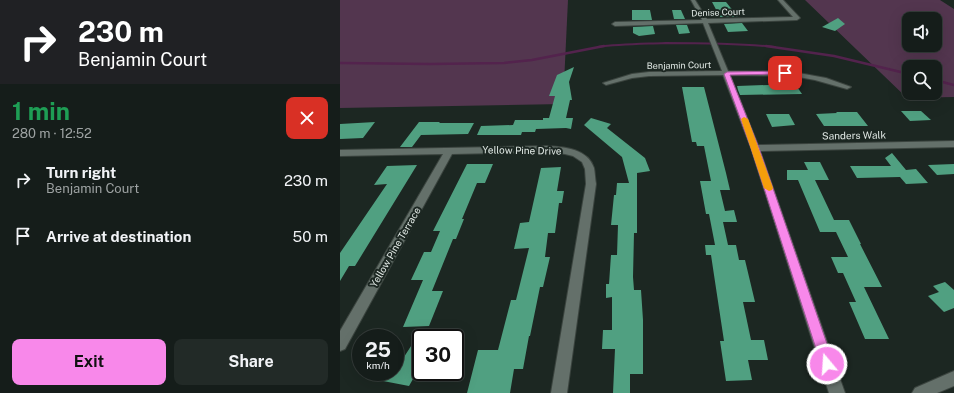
<!DOCTYPE html>
<html lang="en">
<head>
<meta charset="utf-8">
<style>
  :root { --surface:#151d1a; --page:#222a27; --text:#f1f3f6; --muted:#9da2a2; --line:#343b39; --accent:#f888ea }
  body { margin:0; font-family:"Public Sans",sans-serif; background:var(--page); color:var(--text); height:100vh; display:flex; flex-direction:column; font-size:15px; white-space:nowrap }
  * { box-sizing:border-box; margin:0 }
  p { font-size:13px; color:var(--muted) }
  .icon { flex:none; width:22px; height:22px; fill:none; stroke:currentColor; stroke-width:2; stroke-linecap:round; stroke-linejoin:round }
  .map { position:relative; flex:1; overflow:hidden }
  .details { display:flex; flex-direction:column; background:var(--surface); width:340px }
  .details>* { flex:none }
  .guide { background:#202124; color:#fff; overflow:hidden }
  .fabs { position:absolute; left:562px; top:12px; display:grid; gap:8px }
  .fabs a { display:grid; place-items:center; width:40px; height:40px; border-radius:8px; background:var(--surface); box-shadow:0 4px 16px #0002,0 0 0 1px var(--line); font-size:20px }
  .speed { position:absolute; left:12px; top:329px; display:flex; gap:8px; font-size:20px; font-weight:700; text-align:center }
  .speed>* { display:grid; place-content:center; width:52px; height:52px; border-radius:50%; background:var(--surface); box-shadow:0 4px 16px #0002,0 0 0 1px var(--line); line-height:1 }
  .speed small { font-size:10px; font-weight:400 }
  .speed .limit { border:2px solid #111; border-radius:6px; background:#fff; color:#111 }
  .pin { position:absolute; display:grid; place-items:center; width:34px; height:34px; color:#fff; margin:-17px; border-radius:8px; box-shadow:0 2px 6px #0006 }
  .me { position:absolute; width:44px; margin:-22px; rotate:342deg; stroke-linejoin:round; filter:drop-shadow(0 0 3px #0008) }
  .turn { display:flex; align-items:center; gap:14px; height:84px; padding:0 12px; font-size:18px }
  .turn .icon { width:52px; height:52px; stroke-width:2.5 }
  .turn b { display:block; font-size:28px; line-height:34px }
  .round { display:grid; place-items:center; flex:none; width:42px; height:42px; border-radius:8px; background:var(--page) }
  .summary { display:flex; align-items:center; justify-content:space-between; height:68px; padding:0 12px }
  h1 { font-size:24px; font-weight:700; line-height:30px; color:#1e9e55 }
  .cta { display:flex; gap:8px; margin-top:auto; padding:8px 12px }
  .cta a { flex:1; height:46px; border-radius:8px; background:var(--accent); color:#111; font-size:16px; font-weight:700; line-height:46px; text-align:center }
  .cta a+a { background:var(--page); color:var(--text) }
  ul { padding:0; list-style:none }
  li { display:flex; align-items:center; gap:12px; height:56px; padding:0 12px }
  li div { flex:1 }
  li b { display:block; font-size:15px }
  li em { font-style:normal }
  main { display:flex; flex:1; min-height:0 }
  .map>svg:first-child { display:block }
</style>
</head>
<body>
<main>
<section class="details">
<div class="guide">
<div class="turn"><svg class="icon" aria-label="right" viewBox="0 0 24 24"><path d="M7 20v-9h11M14 6l5 5-5 5"/></svg><div><b>230 m</b>Benjamin Court</div></div>
</div>
<div class="summary"><div><h1>1 min</h1><p>280 m · 12:52</p></div><a class="round" style="background:#d93025;color:#fff"><svg class="icon" aria-label="close" viewBox="0 0 24 24"><path d="M6 6l12 12M18 6L6 18"/></svg></a></div>
<ul>
<li><svg class="icon" aria-label="right" viewBox="0 0 24 24"><path d="M7 20v-9h11M14 6l5 5-5 5"/></svg><div><b>Turn right</b><p>Benjamin Court</p></div><em>230 m</em></li>
<li><svg class="icon" aria-label="arrive" viewBox="0 0 24 24"><path d="M6 21V4h12l-3 4 3 4H6"/></svg><div><b>Arrive at destination</b></div><em>50 m</em></li>
</ul>
<div class="cta"><a>Exit</a><a>Share</a></div>
</section>
<div class="map">
<svg width="614" height="393" viewBox="0 0 614 393">
  <rect width="100%" height="100%" fill="#1c2722"/>
  <g fill="#53364f" fill-rule="evenodd">
    <path d="M0 0H228L223 104 0 108Z"/>
    <path d="M465 0H600L614 9V97L567 98ZM569 19H595V45H569ZM569 67H595V93H569Z"/>
  </g>
  <g fill="none" stroke-linecap="round" stroke-linejoin="round">
    <path stroke="#53234d" stroke-width="2" d="M258 47C280 44 302 44 325 43 362 43 398 43 435 47"/>
    <g stroke="#53234d" stroke-width="2.5">
      <path d="M426 46 494 56 569 74"/>
      <path d="M0 63 90 64 164 63 192 60 264 46"/>
      <path d="M595 80 614 85"/>
    </g>
  </g>
  <g fill="#50a081">
    <path d="M372 2H386L398 17H380Z"/>
    <path d="M292 10H310L312 20H292Z"/>
    <path d="M332 10H341L345 19H334Z"/>
    <path d="M498 18 505 24 495 31 482 27Z"/>
    <path d="M402 23 408 31 388 32 384 24Z"/>
    <path d="M336 25H347L350 33 339 34Z"/>
    <path d="M313 26 315 34 299 36 293 33V27Z"/>
    <path d="M234 67 229 82 232 100H230L226 118H233L231 129 226 128 196 129 195 132H182L181 135H137L141 126 173 125 175 120H203V118H209L215 96H209L217 75Z"/>
    <path d="M455 84 462 94 400 95 398 90 397 86Z"/>
    <path d="M342 87H364L386 173 390 190H380L385 211 394 210 397 222H383L388 245H396L399 260H405L415 302H403L411 340H424L428 360H408L412 380 386 381 380 341H384L374 275 371 255H366L365 245H375L369 214H366L360 181H371L364 146H357L356 142H352Z"/>
    <path d="M561 111H581L591 120 570 121Z"/>
    <path d="M496 112H517L528 126H484L476 114 497 113Z"/>
    <path d="M426 114H449L455 125 432 127Z"/>
    <path d="M251 118 271 124 267 128 305 158 310 171 297 173V233H294L293 277 294 290H301L303 320V374H290V393H273L275 349H262L263 330H272V297L266 298V284H269L271 255H277L278 225H271L274 195H276L277 183H289L282 157 244 125Z"/>
    <path d="M35 122 23 138 0 139V124Z"/>
    <path d="M79 122H100L99 123H134L128 134 81 135 72 147H60Z"/>
    <path d="M552 153 566 170 576 169 588 183 566 184 560 177 517 178 510 166H551L545 158Z"/>
    <path d="M464 162H480L489 180H475L494 220H509L521 244H520L542 287H524L549 339H525L509 302H516L503 273H498L491 257H508L496 232H480L458 180H447V170H468Z"/>
    <path d="M127 164H153L145 183H137L122 219H124L116 239H113L92 291H103L89 326 63 327 83 280H71L84 252H91L100 231H93Z"/>
    <path d="M614 164V174L597 175 588 165Z"/>
    <path d="M77 165 15 266H9L0 281V253L47 184 34 185 47 166Z"/>
    <path d="M221 167 217 191H224L222 203H219L215 233H208L205 257H210L203 287H200L190 336H189L183 369H174L170 393H127L138 350H158L171 300H176L189 248 174 249 180 223 189 222 201 168Z"/>
    <path d="M605 282 614 290V308L604 312 588 296 599 292 593 286Z"/>
    <path d="M73 343 81 344V365L69 386 43 381 49 372H55V363L59 356 64 357Z"/>
  </g>
  <g fill="none" stroke-linecap="round" stroke-linejoin="round">
    <g stroke="#3b443f" stroke-width="2">
      <g id="minor">
        <path d="M351 0H355L367 19 453 17 438 0H443L460 18 457 20 368 23 388 71 453 72 486 78 511 87 507 89 475 80 453 76 390 75 418 145 614 141V147L420 151 505 393H489L411 148 383 75 309 76 292 78 266 85 263 83 292 74 309 72 382 71 363 23 275 26 272 24 275 22 362 20Z"/>
        <path d="M208 146C225 147 248 149 254 168 255 173 255 179 256 184L227 393H211L246 184 245 169 242 162 233 156 225 154 208 152 112 154 5 349 0 351V331L103 154 0 156V150Z"/>
        <path d="M614 371V386L597 393H572L575 388Z"/>
      </g>
    </g>
    <use href="#minor" fill="#64706a" fill-rule="evenodd"/>
  </g>
  <path fill="#f888ea" stroke="#a15898" d="M445 71H447V74L390 75 419 148 494 364 492 369 487 371 482 369 481 364 411 148 384 74 387 72Z"/>
  <path fill="#f59e0b" d="M404 117 408 119 433 188 432 190 429 191 424 188 401 119Z"/>
  <g text-anchor="middle" dominant-baseline="central" stroke-width="4" stroke-linejoin="round" paint-order="stroke">
    <g font-size="9" fill="#e1e9e5" stroke="#1c2722">
      <text transform="translate(378 12) rotate(-2)">Denise Court</text>
      <text transform="translate(339 65) rotate(-1)">Benjamin Court</text>
    </g>
    <g font-size="10" fill="#e1e9e5" stroke="#1c2722">
      <text transform="translate(514 135) rotate(-1)">Sanders Walk</text>
      <text transform="translate(182 150) rotate(1)">Yellow Pine Drive</text>
      <text transform="translate(55 247) rotate(-60)">Yellow Pine Terrace</text>
    </g>
  </g>
</svg>
<div class="fabs">
<a><svg class="icon" aria-label="sound" viewBox="0 0 24 24"><path d="M4 9h4l5-4v14l-5-4H4zM17 9q2 3 0 6"/></svg></a>
<a><svg class="icon" aria-label="search" viewBox="0 0 24 24"><circle cx="10" cy="10" r="6"/><path d="M15 15l6 6"/></svg></a>
</div>
<div class="speed"><div>25<small>km/h</small></div><div class="limit">30</div></div>
<div class="pin" style="left:445px;top:73px;background:#d93025"><svg class="icon" aria-label="arrive" viewBox="0 0 24 24"><path d="M6 21V4h12l-3 4 3 4H6"/></svg></div>
<svg class="me" style="left:487px;top:364px" viewBox="-20 -20 40 40"><circle r="17" fill="#f888ea" stroke="#fff" stroke-width="3"/><path d="M0-11L8 9 0 5-8 9z" fill="#fff"/></svg>
</div>
</main>
</body>
</html>
